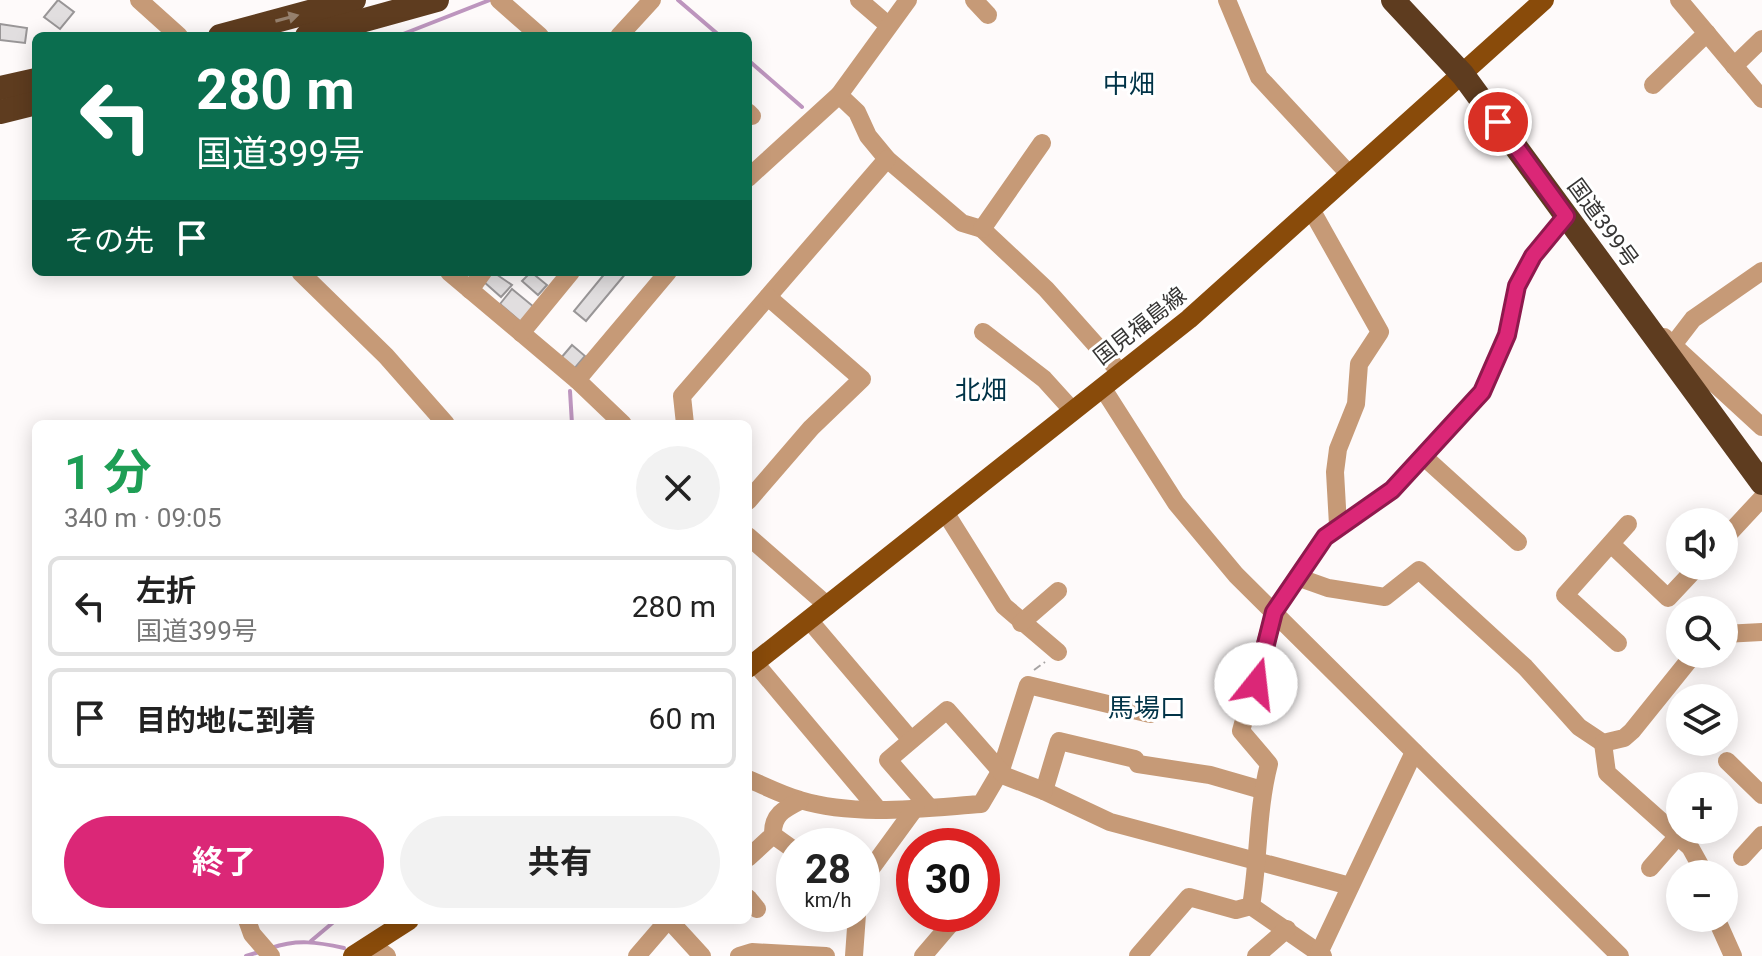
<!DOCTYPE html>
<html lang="ja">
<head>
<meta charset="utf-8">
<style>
  :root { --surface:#fff; --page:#f2f2f2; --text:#222; --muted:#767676; --line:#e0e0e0; --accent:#db2777 }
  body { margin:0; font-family:Roboto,"Noto Sans JP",sans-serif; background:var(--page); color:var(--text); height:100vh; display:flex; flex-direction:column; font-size:30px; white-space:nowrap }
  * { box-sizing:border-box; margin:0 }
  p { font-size:26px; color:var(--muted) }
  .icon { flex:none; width:44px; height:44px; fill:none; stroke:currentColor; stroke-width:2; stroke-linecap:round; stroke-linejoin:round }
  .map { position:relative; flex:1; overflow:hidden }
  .side { position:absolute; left:32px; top:420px; width:720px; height:504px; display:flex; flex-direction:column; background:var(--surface); border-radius:12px; box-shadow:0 4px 20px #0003 }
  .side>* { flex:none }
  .banner { position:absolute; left:32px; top:32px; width:720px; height:244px; border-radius:12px; box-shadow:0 4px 20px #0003; background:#0b6e4f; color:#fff; overflow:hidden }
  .controls { position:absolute; left:1666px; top:508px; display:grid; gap:16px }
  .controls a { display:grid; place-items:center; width:72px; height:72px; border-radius:50%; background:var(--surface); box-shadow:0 4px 20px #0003; font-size:40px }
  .speed { position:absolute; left:776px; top:828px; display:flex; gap:16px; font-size:40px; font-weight:700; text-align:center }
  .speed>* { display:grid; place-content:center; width:104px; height:104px; border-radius:50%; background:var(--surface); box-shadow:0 4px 20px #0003; line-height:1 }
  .speed small { font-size:20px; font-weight:400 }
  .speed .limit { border:12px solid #d22; background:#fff; color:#111 }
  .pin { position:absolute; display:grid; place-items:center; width:68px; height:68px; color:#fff; margin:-34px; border:4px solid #fff; border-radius:50%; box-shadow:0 2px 8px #0007 }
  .me { position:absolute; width:88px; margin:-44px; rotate:16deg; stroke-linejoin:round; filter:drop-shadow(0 0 6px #0008) }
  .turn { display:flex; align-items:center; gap:28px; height:168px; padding:0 32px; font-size:36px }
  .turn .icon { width:104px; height:104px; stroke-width:2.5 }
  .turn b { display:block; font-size:56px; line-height:68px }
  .then { display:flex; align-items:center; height:76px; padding:0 32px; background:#0003; gap:16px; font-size:30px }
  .round { display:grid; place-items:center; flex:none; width:84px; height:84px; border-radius:42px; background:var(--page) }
  .headline { display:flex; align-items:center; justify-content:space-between; height:136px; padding:0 32px }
  h1 { font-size:48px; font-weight:700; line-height:60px; color:#1e9e55 }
  .primary-button { display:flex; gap:16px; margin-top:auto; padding:16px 32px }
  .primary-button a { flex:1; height:92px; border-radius:48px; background:var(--accent); color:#fff; font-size:32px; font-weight:700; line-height:92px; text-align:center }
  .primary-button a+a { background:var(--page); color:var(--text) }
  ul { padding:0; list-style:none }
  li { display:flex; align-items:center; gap:24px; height:100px; margin:0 16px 12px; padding:0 16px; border:4px solid var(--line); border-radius:12px }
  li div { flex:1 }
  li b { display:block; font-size:30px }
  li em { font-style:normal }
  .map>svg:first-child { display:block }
</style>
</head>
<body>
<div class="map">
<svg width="1762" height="956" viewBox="0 0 1762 956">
  <rect width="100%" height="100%" fill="#fefafa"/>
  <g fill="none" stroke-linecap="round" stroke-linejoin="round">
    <g stroke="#bd95be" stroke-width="4">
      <path d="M678 0 720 36"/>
      <path d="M398 36 490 0"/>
      <path d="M748 60 802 107"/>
      <path d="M570 391 572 424"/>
      <path d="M311 941 336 920"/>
      <path d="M271 948C297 939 317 942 344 948"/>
      <path d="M246 956 259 952"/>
    </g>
  </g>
  <g fill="#e1dedf" stroke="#999697" stroke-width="2">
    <path d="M58 0 74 12 60 29 44 17Z"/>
    <path d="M0 24 27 28 25 43 0 40Z"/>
    <path d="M493 272 512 285 501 297 484 282Z"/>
    <path d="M531 272 547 285 538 295 522 281Z"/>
    <path d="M606 272H627L586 321 574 311Z"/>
    <path d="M512 289 534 307 521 322 500 304Z"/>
    <path d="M572 345 585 356 574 369 561 358Z"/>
  </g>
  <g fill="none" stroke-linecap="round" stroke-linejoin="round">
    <path stroke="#a6a3a3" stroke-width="2" stroke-dasharray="8 4" stroke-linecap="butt" d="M1034 670 1045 662"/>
    <g stroke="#c69a77" stroke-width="18">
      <path d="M139 0 179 36"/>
      <path d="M499 0 540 36"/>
      <path d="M859 0 888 25"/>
      <path d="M974 0 988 15"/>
      <path d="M1227 0 1259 77 1350 175"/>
      <path d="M1679 0 1762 99"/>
      <path d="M619 36 652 0"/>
      <path d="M1734 66 1762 39"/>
      <path d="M1653 85 1707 33"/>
      <path d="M839 95 857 112 868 136 887 159 962 223 982 229 1046 289 1120 372"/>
      <path d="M748 112 752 116"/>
      <path d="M748 178 839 95 908 0"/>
      <path d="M1312 211 1380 332 1359 364 1356 404 1338 449 1335 472 1338 525"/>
      <path d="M982 229 1042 143"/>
      <path d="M300 272 386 356 446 424"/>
      <path d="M449 272 577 380 623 424"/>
      <path d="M470 290 483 272"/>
      <path d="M983 332 1044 379 1073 411"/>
      <path d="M521 333 571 272"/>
      <path d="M1664 337 1762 427"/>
      <path d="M1673 345 1693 319 1762 271"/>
      <path d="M577 380 668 272"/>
      <path d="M1102 387 1176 503 1236 575 1620 956"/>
      <path d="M685 424 682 396 887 159"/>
      <path d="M1423 456 1518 542"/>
      <path d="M748 501 811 428 862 379 768 297"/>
      <path d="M945 512 1004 606 1058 652"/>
      <path d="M748 536 828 606"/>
      <path d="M1724 539 1762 498"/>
      <path d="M1611 544 1668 598 1698 566"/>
      <path d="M1297 577 1328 588 1385 597 1419 570 1525 667 1579 727 1603 743 1624 738 1632 731 1694 654"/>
      <path d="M809 620 911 740"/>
      <path d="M1021 623 1058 591"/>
      <path d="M1724 634 1762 632"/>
      <path d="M1618 643 1565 595 1628 524"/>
      <path d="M755 663 877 808"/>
      <path d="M1603 743 1607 773 1690 847 1705 874"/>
      <path d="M1727 761 1762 795"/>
      <path d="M748 779C765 786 782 795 800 800 856 817 924 808 981 804L1001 770 1028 685 1150 714"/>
      <path d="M1262 790 1210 775 1138 764 1135 759 1059 741 1044 791 1110 822 1350 886"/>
      <path d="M929 807 888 760 947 710 1005 776 1044 791"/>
      <path d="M773 835 794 850"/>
      <path d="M1742 857 1762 835"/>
      <path d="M748 858 773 835C772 815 784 809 800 801"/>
      <path d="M1650 868 1678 836"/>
      <path d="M862 881 916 807"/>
      <path d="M748 898 757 909"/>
      <path d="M1251 906 1319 953"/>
      <path d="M1716 918 1733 956"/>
      <path d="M247 920 252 934 271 956"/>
      <path d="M669 920 702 956"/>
      <path d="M372 945 387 956"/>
      <path d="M637 956 668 920"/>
      <path d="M739 956 752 952 826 956"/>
      <path d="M854 956 857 914"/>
      <path d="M923 956 959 914"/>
      <path d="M1138 956 1189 897 1236 910 1251 906C1259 859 1257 810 1269 764L1241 731 1274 612 1325 537 1392 490 1482 392 1507 335 1517 286 1533 256 1566 216"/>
      <path d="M1256 956 1287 929"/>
      <path d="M1323 956 1319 953 1414 752"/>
    </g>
    <g stroke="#894b0a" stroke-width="20">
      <path d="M748 668 1189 319 1544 0"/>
      <path d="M353 956 409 920"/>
    </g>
    <g stroke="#5e3c1f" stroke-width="24">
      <path d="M1393 0 1463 75 1762 483"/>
      <path d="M220 36 354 0"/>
      <path d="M307 36 437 0"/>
      <path d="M0 88 36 80"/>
      <path d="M0 112 36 103"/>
    </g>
  </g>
  <defs><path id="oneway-solid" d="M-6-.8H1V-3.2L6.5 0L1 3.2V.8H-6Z" transform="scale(2)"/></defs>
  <use fill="#96806d" href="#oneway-solid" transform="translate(287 18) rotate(-15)"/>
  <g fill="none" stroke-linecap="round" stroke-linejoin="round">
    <g stroke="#8e194d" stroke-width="20">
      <path id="route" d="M1256 684 1274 612 1325 537 1392 490 1482 392 1507 335 1517 286 1533 256 1566 216 1498 122"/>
    </g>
    <use href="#route" stroke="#db2777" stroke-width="14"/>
  </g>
  <g text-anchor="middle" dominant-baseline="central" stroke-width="6" stroke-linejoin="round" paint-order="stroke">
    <g font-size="22" fill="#363534" stroke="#fff">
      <text transform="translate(1603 223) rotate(54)">国道399号</text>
      <text transform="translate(1140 326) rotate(-38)">国見福島線</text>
    </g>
    <g font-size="26" fill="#013347" stroke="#fff">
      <text x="1129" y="84">中畑</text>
      <text x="981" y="390">北畑</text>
      <text x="1147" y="708">馬場口</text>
    </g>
  </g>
</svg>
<div class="controls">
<a><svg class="icon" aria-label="sound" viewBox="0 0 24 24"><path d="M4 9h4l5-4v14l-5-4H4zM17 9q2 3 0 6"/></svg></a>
<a><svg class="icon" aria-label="search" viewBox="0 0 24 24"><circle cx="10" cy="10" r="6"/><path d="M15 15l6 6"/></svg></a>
<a><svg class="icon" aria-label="layers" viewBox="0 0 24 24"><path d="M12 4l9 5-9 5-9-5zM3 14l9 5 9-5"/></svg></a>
<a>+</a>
<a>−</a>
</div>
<div class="speed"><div>28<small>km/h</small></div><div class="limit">30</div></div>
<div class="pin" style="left:1498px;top:122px;background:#d93025"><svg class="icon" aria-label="arrive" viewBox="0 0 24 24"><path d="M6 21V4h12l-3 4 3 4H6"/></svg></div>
<svg class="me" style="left:1256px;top:684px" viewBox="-20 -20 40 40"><circle r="19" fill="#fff"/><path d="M0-13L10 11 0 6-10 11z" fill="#db2777"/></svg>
<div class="banner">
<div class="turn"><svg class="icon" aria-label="left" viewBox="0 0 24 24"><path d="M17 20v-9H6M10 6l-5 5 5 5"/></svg><div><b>280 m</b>国道399号</div></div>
<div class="then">その先<svg class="icon" aria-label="arrive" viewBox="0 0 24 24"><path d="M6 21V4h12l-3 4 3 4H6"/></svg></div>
</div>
<section class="side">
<div class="headline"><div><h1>1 分</h1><p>340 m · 09:05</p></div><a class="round"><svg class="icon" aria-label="close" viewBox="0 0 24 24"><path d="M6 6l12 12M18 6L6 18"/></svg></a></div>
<ul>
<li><svg class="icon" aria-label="left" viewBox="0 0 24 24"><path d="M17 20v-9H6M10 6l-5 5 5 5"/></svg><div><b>左折</b><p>国道399号</p></div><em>280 m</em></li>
<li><svg class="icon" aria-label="arrive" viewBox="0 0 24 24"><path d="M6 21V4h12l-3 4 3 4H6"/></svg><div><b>目的地に到着</b></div><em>60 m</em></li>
</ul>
<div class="primary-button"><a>終了</a><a>共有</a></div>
</section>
</div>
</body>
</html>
